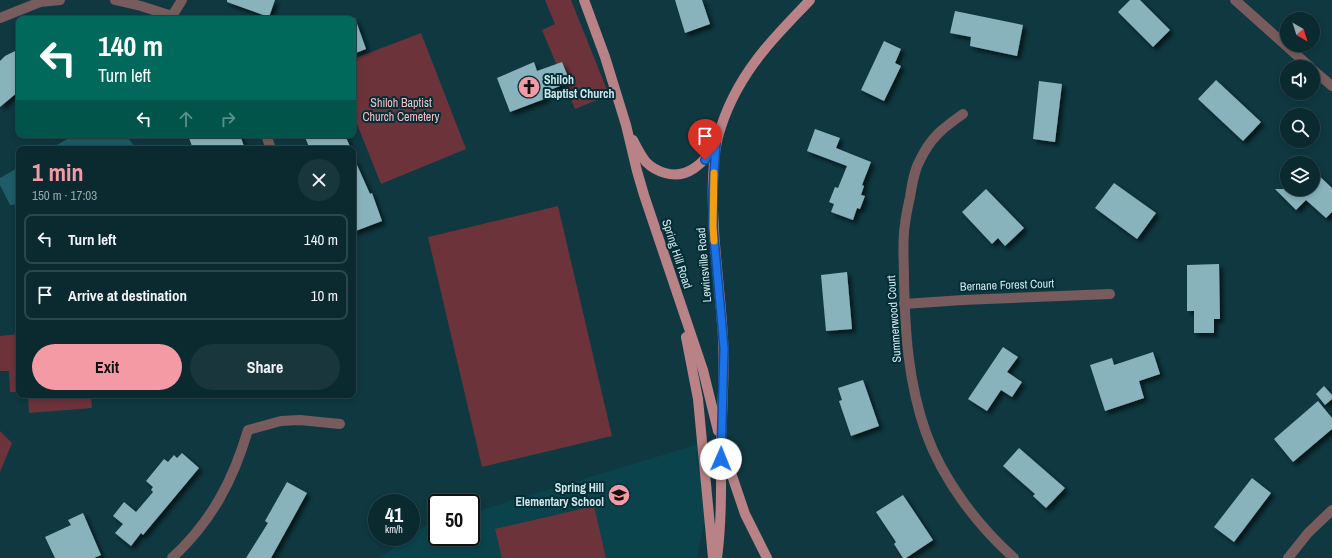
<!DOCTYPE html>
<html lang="en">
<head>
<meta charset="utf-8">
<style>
  :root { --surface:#0b2a30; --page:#19363c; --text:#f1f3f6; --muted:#9aa7ab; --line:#2b464c; --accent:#f49aa4 }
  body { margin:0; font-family:"Archivo Narrow",sans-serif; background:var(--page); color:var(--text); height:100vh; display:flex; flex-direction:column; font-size:15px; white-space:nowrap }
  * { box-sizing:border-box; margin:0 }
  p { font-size:13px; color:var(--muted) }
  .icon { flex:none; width:22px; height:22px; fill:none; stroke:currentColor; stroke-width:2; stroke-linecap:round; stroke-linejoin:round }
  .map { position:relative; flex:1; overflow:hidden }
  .details { position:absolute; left:16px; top:146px; width:340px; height:252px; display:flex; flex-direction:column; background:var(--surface); border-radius:8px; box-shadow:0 2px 6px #0003,0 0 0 1px var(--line) }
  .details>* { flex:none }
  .top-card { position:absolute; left:16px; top:16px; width:340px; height:122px; border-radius:8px; box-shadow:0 2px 6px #0003,0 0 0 1px var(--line); background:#00695c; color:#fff; overflow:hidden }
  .needle { width:26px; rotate:141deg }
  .buttons { position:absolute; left:1280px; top:12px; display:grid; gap:8px }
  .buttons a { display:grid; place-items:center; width:40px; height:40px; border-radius:50%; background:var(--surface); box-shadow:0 2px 6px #0003,0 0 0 1px var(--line); font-size:20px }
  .speed { position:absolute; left:368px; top:494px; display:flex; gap:8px; font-size:20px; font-weight:700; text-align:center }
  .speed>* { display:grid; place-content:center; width:52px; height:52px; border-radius:50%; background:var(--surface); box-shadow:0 2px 6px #0003,0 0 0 1px var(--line); line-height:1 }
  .speed small { font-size:10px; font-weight:400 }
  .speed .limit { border:2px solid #111; border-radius:6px; background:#fff; color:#111 }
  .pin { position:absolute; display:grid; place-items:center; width:34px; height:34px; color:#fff; margin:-41px -17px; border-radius:50% 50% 50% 0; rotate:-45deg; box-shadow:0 0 4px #0007 }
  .pin .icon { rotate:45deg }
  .me { position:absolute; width:44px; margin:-22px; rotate:1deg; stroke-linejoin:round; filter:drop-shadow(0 0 3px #0008) }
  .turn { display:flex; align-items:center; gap:14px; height:84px; padding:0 16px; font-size:18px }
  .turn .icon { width:52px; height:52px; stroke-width:2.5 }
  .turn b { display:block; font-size:28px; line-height:34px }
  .lanes { display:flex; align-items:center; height:38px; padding:0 16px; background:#0003; justify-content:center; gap:20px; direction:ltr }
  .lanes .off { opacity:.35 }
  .round { display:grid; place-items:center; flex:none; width:42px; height:42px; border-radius:21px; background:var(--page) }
  .head { display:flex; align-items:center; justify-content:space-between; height:68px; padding:0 16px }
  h1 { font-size:24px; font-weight:800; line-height:30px; color:var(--accent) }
  .button { display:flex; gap:8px; margin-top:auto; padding:8px 16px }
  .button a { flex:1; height:46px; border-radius:24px; background:var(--accent); color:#111; font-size:16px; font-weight:800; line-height:46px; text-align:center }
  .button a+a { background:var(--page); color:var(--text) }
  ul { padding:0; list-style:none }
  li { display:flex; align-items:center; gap:12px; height:50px; margin:0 8px 6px; padding:0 8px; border:2px solid var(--line); border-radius:8px }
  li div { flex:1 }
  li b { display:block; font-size:15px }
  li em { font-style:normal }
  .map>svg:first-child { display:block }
</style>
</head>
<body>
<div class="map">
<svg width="1332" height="558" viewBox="0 0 1332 558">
  <defs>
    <filter id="shadow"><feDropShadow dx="3.5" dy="3.5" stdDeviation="2" flood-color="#0009"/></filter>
  </defs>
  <rect width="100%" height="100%" fill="#0f3840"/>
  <path fill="#0b434d" d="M709 441 711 459 710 477 706 514 697 558H380L408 537H411V535L421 528 437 523V537H471V513Z"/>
  <g fill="#6c333b">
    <path d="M545 0H571L609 95 575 109 542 30 555 24Z"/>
    <path d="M421 33 466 149 381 184 353 114V59Z"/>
    <path d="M558 206 612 436 482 467 428 237Z"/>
    <path d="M19 334V392H10L9 371H0V336Z"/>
    <path d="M28 395H91L92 408 29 413Z"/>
    <path d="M0 431 12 443 0 472Z"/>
    <path d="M594 506 606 558H502L495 529Z"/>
  </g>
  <g fill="#1d5c68">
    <path d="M74 135H126L136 149H50Z"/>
    <path d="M19 167V204L10 205 0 185V178Z"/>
  </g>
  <g fill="#89b3bc" filter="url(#shadow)">
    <path d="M227 0H275L269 17 227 2Z"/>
    <path d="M675 0H702L710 24 685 33Z"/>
    <path d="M1130 0H1140L1170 30 1153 47 1118 12Z"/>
    <path d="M955 11 1023 25 1017 56 970 46 971 37 950 33Z"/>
    <path d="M355 18 366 49 353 54V19Z"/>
    <path d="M884 41 901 49 895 63 901 66 884 101 861 90Z"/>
    <path d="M19 49V91L0 107V61L5 56Z"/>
    <path d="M534 62 537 71 562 62 570 82 545 92 547 98 510 112 497 78Z"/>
    <path d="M1216 80 1261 122 1243 141 1198 99Z"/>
    <path d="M1039 81 1062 84 1055 142 1033 139Z"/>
    <path d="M815 129 840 138 836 148 871 162 862 185 864 186 861 195 865 196 860 209 857 208 853 220 831 212 834 204 829 202 835 187 838 188 847 166 807 151Z"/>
    <path d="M188 135H240L245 149H193Z"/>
    <path d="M304 135H345L351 149H310Z"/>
    <path d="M353 156 370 194 372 193 382 221 353 232Z"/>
    <path d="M1313 170 1332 188V212L1326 218 1306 200 1296 210 1275 189H1313Z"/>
    <path d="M1114 183 1156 213 1137 239 1095 208Z"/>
    <path d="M986 189 1024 228 1005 246 998 238 992 244 962 212Z"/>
    <path d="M1219 264 1220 319H1214V333H1194V311H1187V265Z"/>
    <path d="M847 272 852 329 826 331 821 275Z"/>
    <path d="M1003 347 1018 357 1007 372 1022 382 1012 397 1001 390 987 411 968 399Z"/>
    <path d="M1153 352 1160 374 1139 381 1144 398 1105 411 1090 365 1112 358 1114 365Z"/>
    <path d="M863 380 879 426 851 436 839 401 842 400 838 388Z"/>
    <path d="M1324 386 1332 395V399L1325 405 1316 394Z"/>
    <path d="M1318 401 1332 418V429L1293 462 1274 439Z"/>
    <path d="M1019 448 1065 488 1046 508 1033 496 1035 494 1003 466Z"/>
    <path d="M182 453 199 468 143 535 141 533 131 546 115 533 123 524 113 516 124 502 136 512 153 492 151 490 153 487 146 481 164 459 168 462 174 455 177 458Z"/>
    <path d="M1252 478 1271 493 1234 542 1214 527Z"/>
    <path d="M287 482 307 493 271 558H246L268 523 265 521Z"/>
    <path d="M903 495 933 540 906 558H903L894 544 896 542 876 512Z"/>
    <path d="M83 513 101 555 94 558H55L45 537 71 525 68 520Z"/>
  </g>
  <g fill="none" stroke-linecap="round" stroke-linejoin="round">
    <g stroke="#775b5d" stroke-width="10">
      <path d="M115 0 141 6 172 16 176 19"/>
      <path d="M1235 0 1310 67"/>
      <path d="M172 16 182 0"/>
      <path d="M0 18 40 2 60 0"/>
      <path d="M1313 70 1332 86"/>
      <path d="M963 114C943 128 931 137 920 160 914 171 912 184 910 197 908 206 906 215 905 224 902 242 904 260 904 278 905 332 908 382 926 433 943 480 977 525 1014 558"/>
      <path d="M266 135 271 149"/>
      <path d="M904 304 963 300 1110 294"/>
      <path d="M172 558C211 522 233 481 248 430L281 421 300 420 340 424"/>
      <path d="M1288 558 1308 533 1332 510"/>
    </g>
    <g stroke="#b98287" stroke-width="10">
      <path d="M584 0 605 57 626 125 637 171 644 195 703 370 718 431"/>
      <path d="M633 140C637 148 641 156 646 162 651 167 658 171 665 173 687 180 705 162 715 145"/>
      <path d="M686 337 698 399 713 558"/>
      <path d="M724 452 745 514 767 558"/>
      <path d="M717 558C722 520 721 482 721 443 722 408 725 373 723 338 720 284 711 232 713 178 714 161 715 144 721 127 730 99 746 72 765 49 779 32 795 16 810 0"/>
    </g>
  </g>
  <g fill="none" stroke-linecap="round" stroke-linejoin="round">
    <g stroke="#114b97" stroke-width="10">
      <path id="route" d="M705 160 716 143 713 190V227L724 348 721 459"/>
    </g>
    <use href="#route" stroke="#1a73e8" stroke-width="7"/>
    <path stroke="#f59e0b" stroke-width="7" d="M714 173 713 227 714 241"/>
  </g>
  <defs>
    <g id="church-disc" transform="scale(1.15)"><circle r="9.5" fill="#f49aa4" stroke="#032e36"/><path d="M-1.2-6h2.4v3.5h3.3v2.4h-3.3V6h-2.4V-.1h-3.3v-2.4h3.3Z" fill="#111"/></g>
    <g id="school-disc" transform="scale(1.15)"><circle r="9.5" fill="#f49aa4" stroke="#032e36"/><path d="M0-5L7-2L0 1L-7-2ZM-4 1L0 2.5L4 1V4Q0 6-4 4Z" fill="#111"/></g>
  </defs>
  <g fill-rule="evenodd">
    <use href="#church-disc" x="529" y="87"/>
    <use href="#school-disc" x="619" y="495"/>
  </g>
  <g text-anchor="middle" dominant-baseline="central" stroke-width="4" stroke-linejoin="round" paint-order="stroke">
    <g font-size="12" font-weight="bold" fill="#d1e6eb" stroke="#032e36" text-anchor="start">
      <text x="544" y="80">Shiloh<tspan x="544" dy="14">Baptist Church</tspan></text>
      <text x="604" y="488" text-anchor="end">Spring Hill<tspan x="604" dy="14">Elementary School</tspan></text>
    </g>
    <g font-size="12" fill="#f9bfc5" stroke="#032e36">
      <text x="401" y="103">Shiloh Baptist<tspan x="401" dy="14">Church Cemetery</tspan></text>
    </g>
    <g font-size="12" fill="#d1e6eb" stroke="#032e36">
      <text transform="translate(677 254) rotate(72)">Spring Hill Road</text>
      <text transform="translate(704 265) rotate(-95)">Lewinsville Road</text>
      <text transform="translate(1007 285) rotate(-2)">Bernane Forest Court</text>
      <text transform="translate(894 319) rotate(-94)">Summerwood Court</text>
    </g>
  </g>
</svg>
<div class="buttons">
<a><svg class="needle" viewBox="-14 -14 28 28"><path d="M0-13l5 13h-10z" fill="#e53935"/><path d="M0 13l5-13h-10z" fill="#9aa7ab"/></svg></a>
<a><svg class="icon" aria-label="sound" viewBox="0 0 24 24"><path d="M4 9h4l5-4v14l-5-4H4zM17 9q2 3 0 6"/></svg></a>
<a><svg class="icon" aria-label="search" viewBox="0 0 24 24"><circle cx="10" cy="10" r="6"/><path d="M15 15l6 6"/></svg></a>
<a><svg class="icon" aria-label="layers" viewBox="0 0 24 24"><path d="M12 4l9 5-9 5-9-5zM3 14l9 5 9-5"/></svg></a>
</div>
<div class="speed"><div>41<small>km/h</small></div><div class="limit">50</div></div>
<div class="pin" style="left:705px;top:160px;background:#d93025"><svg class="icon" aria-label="arrive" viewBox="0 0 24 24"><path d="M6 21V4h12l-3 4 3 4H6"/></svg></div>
<svg class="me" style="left:721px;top:459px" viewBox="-20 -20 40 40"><circle r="19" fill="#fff"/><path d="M0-13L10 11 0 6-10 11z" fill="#1a73e8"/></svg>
<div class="top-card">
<div class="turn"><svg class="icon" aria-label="left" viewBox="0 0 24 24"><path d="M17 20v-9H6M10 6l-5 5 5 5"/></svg><div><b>140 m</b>Turn left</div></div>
<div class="lanes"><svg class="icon" aria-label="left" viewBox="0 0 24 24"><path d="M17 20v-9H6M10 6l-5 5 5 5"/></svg><svg class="icon off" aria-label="ahead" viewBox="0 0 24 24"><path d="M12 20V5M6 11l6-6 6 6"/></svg><svg class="icon off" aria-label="right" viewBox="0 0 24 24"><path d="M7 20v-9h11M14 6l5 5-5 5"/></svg></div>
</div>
<section class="details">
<div class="head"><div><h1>1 min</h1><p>150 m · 17:03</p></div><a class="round"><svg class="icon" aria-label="close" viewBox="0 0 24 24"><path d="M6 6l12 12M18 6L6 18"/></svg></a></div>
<ul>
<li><svg class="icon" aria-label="left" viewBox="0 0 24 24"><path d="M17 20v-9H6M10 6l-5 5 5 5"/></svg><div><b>Turn left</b></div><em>140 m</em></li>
<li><svg class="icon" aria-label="arrive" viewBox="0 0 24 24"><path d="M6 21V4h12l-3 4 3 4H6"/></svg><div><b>Arrive at destination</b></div><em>10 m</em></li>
</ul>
<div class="button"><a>Exit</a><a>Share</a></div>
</section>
</div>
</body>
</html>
